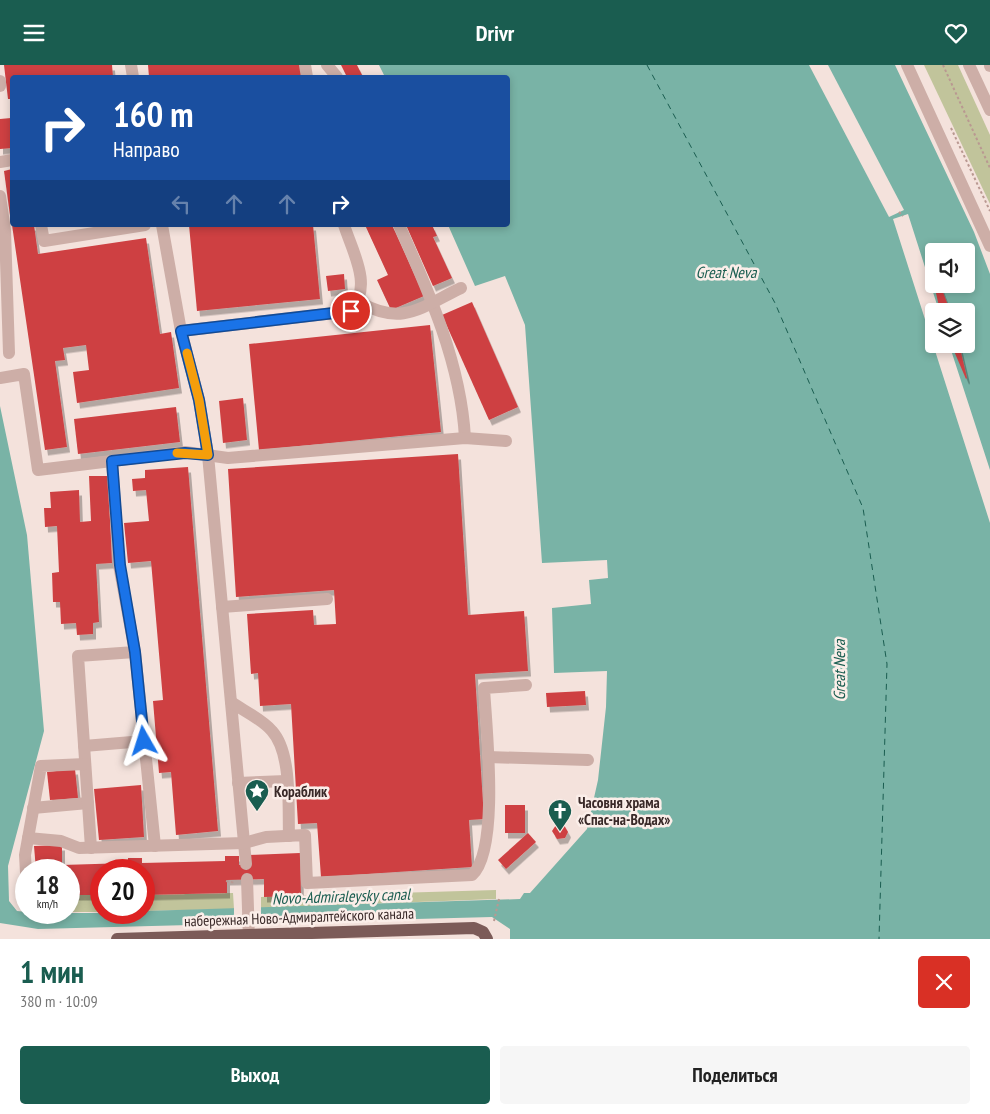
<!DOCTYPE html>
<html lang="ru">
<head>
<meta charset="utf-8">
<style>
  :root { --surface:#fff; --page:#f6f6f6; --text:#222; --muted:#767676; --accent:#1a5d50 }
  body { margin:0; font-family:"PT Sans Narrow",sans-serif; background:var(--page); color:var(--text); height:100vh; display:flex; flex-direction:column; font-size:19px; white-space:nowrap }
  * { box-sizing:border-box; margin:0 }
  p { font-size:16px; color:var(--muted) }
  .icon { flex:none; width:28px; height:28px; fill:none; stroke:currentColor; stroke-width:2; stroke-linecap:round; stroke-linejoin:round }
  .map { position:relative; height:874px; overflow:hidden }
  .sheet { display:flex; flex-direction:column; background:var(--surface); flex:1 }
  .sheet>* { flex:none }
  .banner { position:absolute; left:10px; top:10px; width:500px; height:152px; border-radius:5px; box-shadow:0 2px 8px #0003; background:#1a4fa0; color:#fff; overflow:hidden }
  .controls { position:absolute; left:925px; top:178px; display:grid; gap:10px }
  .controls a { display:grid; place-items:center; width:50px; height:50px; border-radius:5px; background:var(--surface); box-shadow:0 2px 8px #0003; font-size:25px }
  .speed { position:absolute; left:15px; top:794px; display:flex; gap:10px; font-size:25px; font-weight:700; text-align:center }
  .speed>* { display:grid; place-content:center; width:65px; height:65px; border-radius:50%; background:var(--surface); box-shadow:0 2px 8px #0003; line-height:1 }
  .speed small { font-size:12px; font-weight:400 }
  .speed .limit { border:8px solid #d22; background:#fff; color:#111 }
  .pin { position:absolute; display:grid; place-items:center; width:42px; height:42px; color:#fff; margin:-21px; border:2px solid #fff; border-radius:50%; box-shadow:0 1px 5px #0007 }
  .me { position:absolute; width:55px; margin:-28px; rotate:354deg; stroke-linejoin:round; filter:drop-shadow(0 0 4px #0008) }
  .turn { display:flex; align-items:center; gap:18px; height:105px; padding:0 20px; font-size:22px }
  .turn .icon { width:65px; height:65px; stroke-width:2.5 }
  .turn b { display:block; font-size:35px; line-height:42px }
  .lanes { display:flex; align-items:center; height:48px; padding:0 20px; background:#0003; justify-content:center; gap:25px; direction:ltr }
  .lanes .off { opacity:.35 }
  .round { display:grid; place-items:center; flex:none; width:52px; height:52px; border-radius:5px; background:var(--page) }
  .overview { display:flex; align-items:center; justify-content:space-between; height:85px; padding:0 20px }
  h1 { font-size:30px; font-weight:700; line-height:38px; color:var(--accent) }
  .primary-button { display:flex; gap:10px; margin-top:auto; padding:10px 20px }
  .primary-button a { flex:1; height:58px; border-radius:5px; background:var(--accent); color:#fff; font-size:20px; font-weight:700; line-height:58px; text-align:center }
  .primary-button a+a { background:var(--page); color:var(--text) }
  header { display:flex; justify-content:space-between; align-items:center; height:65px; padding:0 20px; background:var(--accent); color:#fff; font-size:22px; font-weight:700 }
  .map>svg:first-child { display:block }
</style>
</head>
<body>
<header><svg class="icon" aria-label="menu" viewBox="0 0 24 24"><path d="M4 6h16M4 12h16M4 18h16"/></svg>Drivr<svg class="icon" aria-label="heart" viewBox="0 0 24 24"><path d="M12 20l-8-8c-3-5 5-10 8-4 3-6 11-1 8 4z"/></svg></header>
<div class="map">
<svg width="990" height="874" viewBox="0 0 990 874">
  <defs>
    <filter id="shadow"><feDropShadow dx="3" dy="5.5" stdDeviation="0" flood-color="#0004"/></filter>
  </defs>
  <rect width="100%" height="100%" fill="#f4e2dc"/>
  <g fill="#c1c49b">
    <path d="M924 0H958L990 70V139Z"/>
    <path d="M496 825V834L261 843V832Z"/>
    <path d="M233 828 234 844 144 846V830Z"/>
    <rect x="69" y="830" width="32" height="17"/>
  </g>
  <path fill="#79b3a6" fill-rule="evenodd" d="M379 0H895L974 167 990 209V874H510V864L492 852 38 864 0 858V341L27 470 44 666 8 801 9 836 17 846 38 848H144V846L520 834 524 828H530L587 764 598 715 606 642 607 606 554 608 552 543 591 539 589 515 608 513 607 495 542 498 525 260 505 211 475 221 448 160H508V12H385ZM934 186H966V219H934ZM934 246H966V279H934Z"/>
  <g fill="#f4e2dc">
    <path d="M809 0H828L904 145 889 152Z"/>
    <path d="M908 149 939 246H934V279H949L990 405V458L893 154Z"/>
    <path d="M261 840V859L234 860V841Z"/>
  </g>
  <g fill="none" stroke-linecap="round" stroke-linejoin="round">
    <path stroke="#1a5d50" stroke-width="1" stroke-dasharray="6 5" stroke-linecap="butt" d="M647 0 775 238 863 443 887 599 879 874"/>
  </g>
  <g fill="#ce4042" filter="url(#shadow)">
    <path d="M4 0H112L113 12H12V34H8Z"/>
    <path d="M148 0H301L302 12H149Z"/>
    <path d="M341 0H357L363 12H347Z"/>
    <path d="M11 53 12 83 0 84V54Z"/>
    <path d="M12 104V158H11L4 106Z"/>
    <path d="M12 160H34L38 189 146 173 160 269 171 267 179 323 77 338 73 307 89 305 86 280 63 283 65 295 55 296 67 382 45 385Z"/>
    <path d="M189 160H313L320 234 197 246Z"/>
    <path d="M365 160H392L424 231 391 245 377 215 388 210Z"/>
    <path d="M406 160H432L437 171 433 172 452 213 433 221Z"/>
    <path d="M929 193 934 203V214H933Z"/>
    <path d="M344 209 345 224 328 226 326 211Z"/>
    <path d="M934 219H940L950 246H940Z"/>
    <path d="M472 237 518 342 489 355 442 250Z"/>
    <path d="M430 260 441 367 259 385 249 279Z"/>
    <path d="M951 279H959L967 313 966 314Z"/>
    <path d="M243 333 247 375 223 378 219 336Z"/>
    <path d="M176 342 180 377 78 389 74 354Z"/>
    <path d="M458 389 468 550 524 546 528 606 475 609 484 754 469 755 472 802 321 812 317 758 298 759 291 639 260 641 258 608 251 609 247 549 313 545 314 560 336 559 334 525 236 532 228 404Z"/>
    <path d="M188 402 218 766 176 770 171 707 159 708 153 636 163 635 151 496 128 498 124 458 149 456 146 425 133 426 132 414 145 413V405Z"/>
    <path d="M89 411H108L112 498 96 499 99 557 93 558V569L77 570 76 558 61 559 60 537H53L52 508 59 507 57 461 45 462 44 443H51L50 427 79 425 80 457 91 456Z"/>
    <path d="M585 626 586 640 547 642 546 628Z"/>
    <path d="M75 704 78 733 50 735 47 707Z"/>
    <path d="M141 720 144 772 99 775 94 724Z"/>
    <rect x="505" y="740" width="20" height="28"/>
    <path d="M556 760H564L568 767 565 773 557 774 552 766Z"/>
    <path d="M528 768 536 777 506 804 498 795Z"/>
    <path d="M62 780V800L128 798V793H142V798L225 796V791H239V800L246 799 248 790 300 788 301 831 264 832V814L227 815V828L144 830V805H101V830H69V805H36L34 781Z"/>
  </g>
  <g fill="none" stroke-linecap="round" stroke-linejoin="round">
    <g stroke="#b99891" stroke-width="2" stroke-dasharray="2.5 2.5" stroke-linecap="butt">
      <path d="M943 0 990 103"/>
      <path d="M951 63 990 146"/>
      <path d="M899 147 903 151"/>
      <path d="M226 816 235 818"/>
      <path d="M494 856 499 834"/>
    </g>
    <g stroke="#cdaea7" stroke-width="12">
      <path d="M131 0 133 12"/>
      <path d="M305 0 307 12"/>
      <path d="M327 0 337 12"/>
      <path d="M907 0 990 181"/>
      <path d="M969 0 990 45"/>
      <path d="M990 0V1"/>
      <path d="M0 16V21"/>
      <path d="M0 97 12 95"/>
      <path d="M0 131 5 165 9 288"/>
      <path d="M41 160 44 176 145 160"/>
      <path d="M162 160 181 266 199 335 208 390 246 799"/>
      <path d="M399 160C429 227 461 299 465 373"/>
      <path d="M359 237C403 262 421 242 461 223"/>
      <path d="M181 266 351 246C373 221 353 188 344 160"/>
      <path d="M0 313 24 309 38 405 185 387 228 393 465 373 506 376"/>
      <path d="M112 396 119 500 135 587 155 781"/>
      <path d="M222 542 327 534"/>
      <path d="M231 637C244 646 262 654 272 666 292 688 288 741 289 771"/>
      <path d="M84 681 144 676"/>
      <path d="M488 692 588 695"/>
      <path d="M238 718 286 716"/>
      <path d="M33 743 88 738"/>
      <path d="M28 773 61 776 79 783 244 778 266 772 305 770 307 818 472 810C500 785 486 661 484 623L526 620"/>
      <path d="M91 783 78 591 135 587"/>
      <path d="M26 808 25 790 41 701 85 699"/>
      <path d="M247 814 249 874"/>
    </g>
    <path stroke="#7c5b58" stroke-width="12" d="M117 874 474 863 483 867 487 874"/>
  </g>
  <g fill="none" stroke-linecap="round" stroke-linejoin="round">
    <g stroke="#114b97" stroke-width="12">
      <path id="route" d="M144 676 135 587 120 500 112 396 185 388 208 390 199 335 181 266 351 246"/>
    </g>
    <use href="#route" stroke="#1a73e8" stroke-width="9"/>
    <path stroke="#f59e0b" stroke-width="9" d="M177 388 208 390 199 335 187 288"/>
  </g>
  <defs>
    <g id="sight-pin" transform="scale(1.25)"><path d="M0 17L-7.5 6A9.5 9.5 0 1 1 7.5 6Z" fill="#1a5d50" stroke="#fbeee9"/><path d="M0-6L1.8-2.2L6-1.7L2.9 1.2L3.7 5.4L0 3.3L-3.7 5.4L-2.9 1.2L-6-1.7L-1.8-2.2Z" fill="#fff"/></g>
    <g id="church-pin" transform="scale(1.25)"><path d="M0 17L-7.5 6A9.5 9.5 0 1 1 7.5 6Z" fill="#1a5d50" stroke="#fbeee9"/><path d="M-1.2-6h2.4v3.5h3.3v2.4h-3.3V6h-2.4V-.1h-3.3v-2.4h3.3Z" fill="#fff"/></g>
  </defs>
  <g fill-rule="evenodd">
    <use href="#sight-pin" x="257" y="726"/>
    <use href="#church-pin" x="560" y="746"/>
  </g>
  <g text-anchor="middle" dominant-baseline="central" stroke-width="5" stroke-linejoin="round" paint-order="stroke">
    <g font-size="15" font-weight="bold" fill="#392928" stroke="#fbeee9" text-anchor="start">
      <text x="274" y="726">Кораблик</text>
      <text x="578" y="737">Часовня храма<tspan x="578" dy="17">«Спас-на-Водах»</tspan></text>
    </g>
    <g font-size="15" fill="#392928" stroke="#fbeee9">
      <text transform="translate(299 852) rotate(-2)">набережная Ново-Адмиралтейского канала</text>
    </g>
    <g font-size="16" font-style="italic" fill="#1a5d50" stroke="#fbeee9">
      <text x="726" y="207">Great Neva</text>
      <text transform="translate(839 605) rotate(-90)">Great Neva</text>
      <text transform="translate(341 831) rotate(-2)">Novo-Admiraleysky canal</text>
    </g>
  </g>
</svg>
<div class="controls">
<a><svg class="icon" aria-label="sound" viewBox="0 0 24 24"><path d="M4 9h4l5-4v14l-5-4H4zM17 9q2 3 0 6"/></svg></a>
<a><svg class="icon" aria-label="layers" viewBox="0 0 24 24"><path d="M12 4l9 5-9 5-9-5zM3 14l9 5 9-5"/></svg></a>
</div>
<div class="speed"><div>18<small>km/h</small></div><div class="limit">20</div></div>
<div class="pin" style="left:351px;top:246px;background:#d93025"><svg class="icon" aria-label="arrive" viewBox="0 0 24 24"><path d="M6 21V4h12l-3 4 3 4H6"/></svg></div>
<svg class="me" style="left:144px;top:676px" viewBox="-20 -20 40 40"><path d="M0-17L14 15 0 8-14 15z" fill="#1a73e8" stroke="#fff" stroke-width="4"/></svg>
<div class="banner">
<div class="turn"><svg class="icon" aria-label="right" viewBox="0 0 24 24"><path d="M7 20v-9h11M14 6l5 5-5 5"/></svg><div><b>160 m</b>Направо</div></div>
<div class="lanes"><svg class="icon off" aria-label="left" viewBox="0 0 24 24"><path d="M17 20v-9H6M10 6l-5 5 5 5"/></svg><svg class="icon off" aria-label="ahead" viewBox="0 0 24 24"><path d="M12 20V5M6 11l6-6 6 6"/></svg><svg class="icon off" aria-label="ahead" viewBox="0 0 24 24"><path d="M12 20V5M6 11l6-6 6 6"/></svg><svg class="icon" aria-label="right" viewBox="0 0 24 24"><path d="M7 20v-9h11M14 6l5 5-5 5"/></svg></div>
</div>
</div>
<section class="sheet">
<div class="overview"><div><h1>1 мин</h1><p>380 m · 10:09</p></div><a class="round" style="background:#d93025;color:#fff"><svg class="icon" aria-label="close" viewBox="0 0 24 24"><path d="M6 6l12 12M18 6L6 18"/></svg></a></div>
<div class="primary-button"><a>Выход</a><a>Поделиться</a></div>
</section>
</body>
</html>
